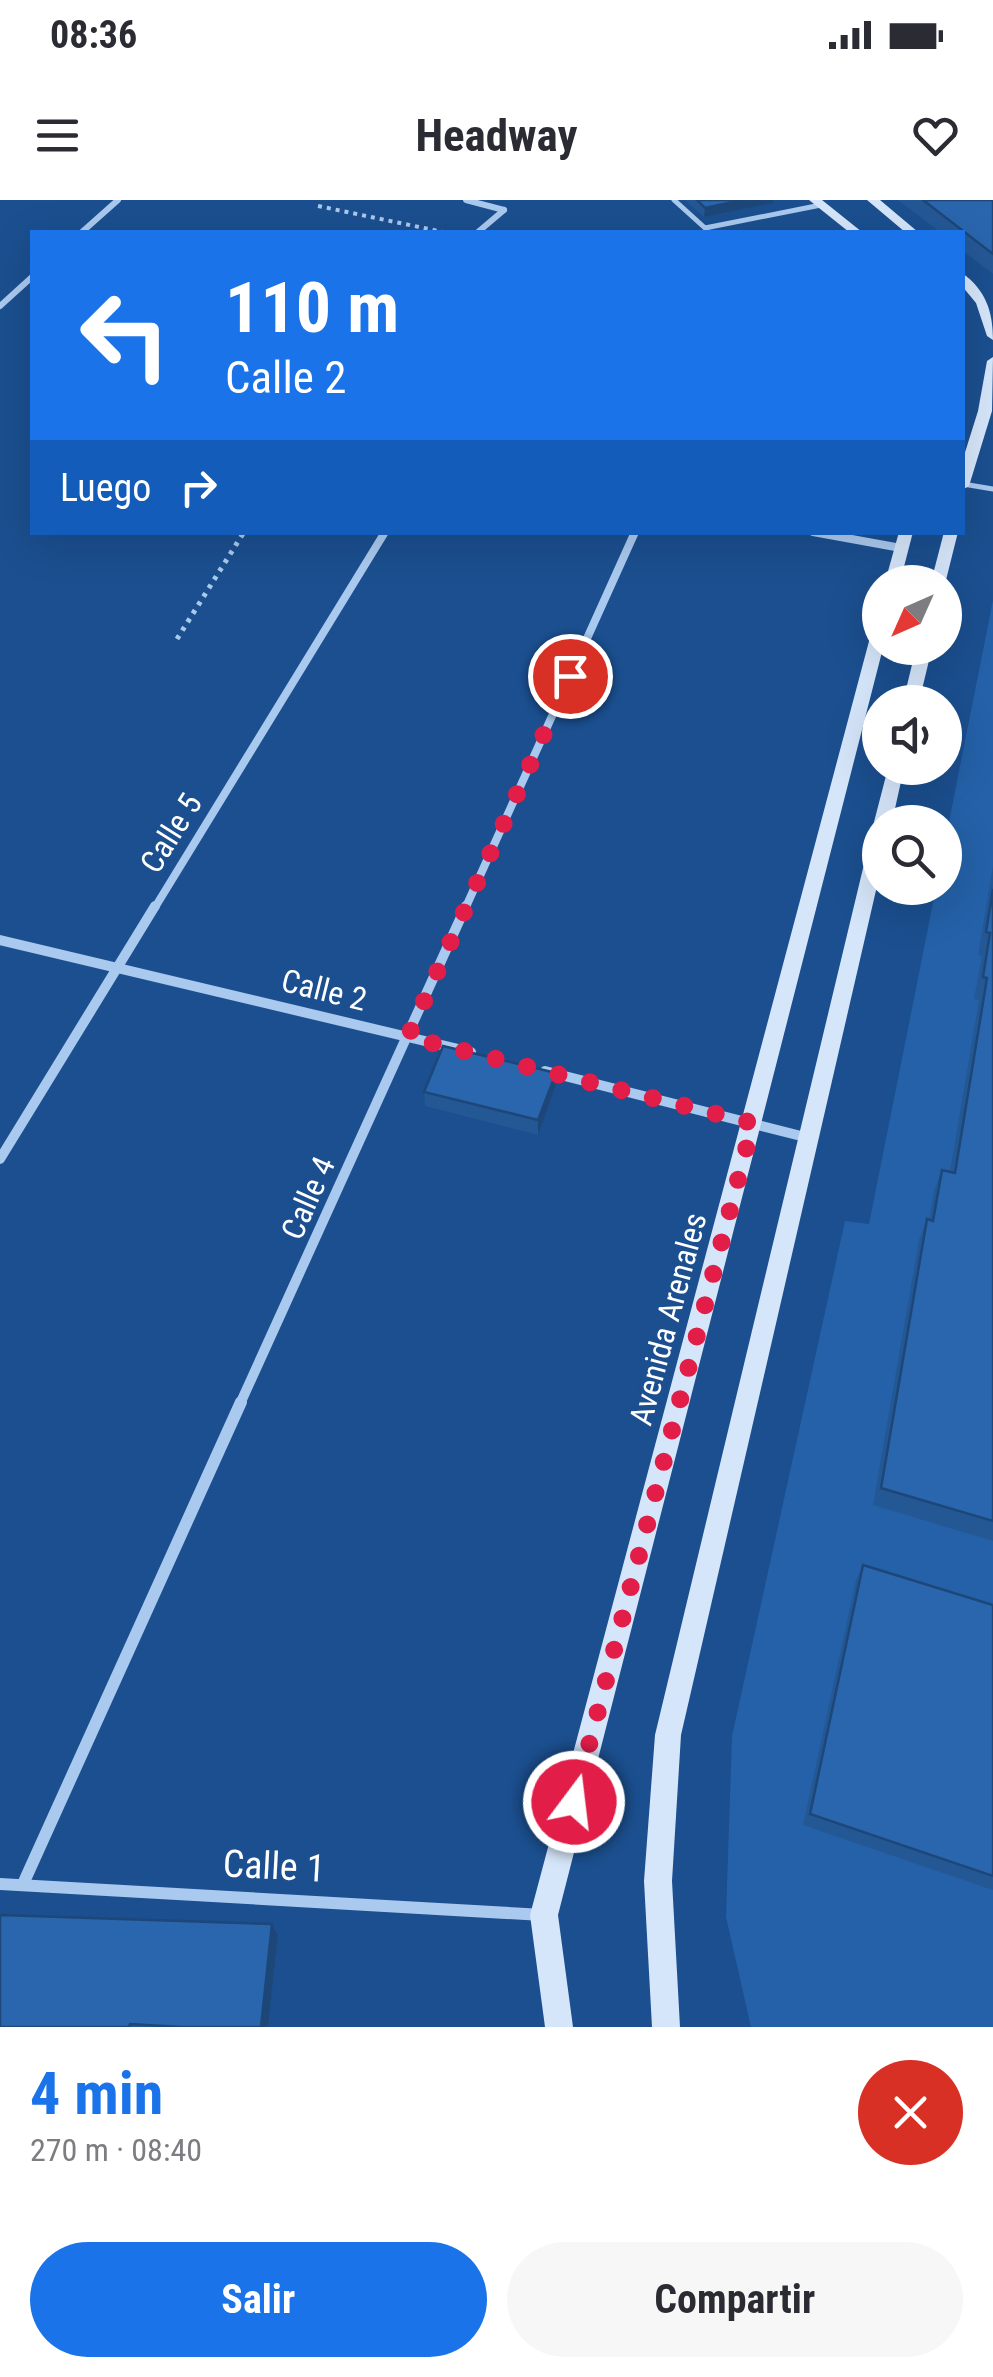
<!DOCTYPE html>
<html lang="es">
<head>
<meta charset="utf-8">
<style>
  :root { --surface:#fff; --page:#f7f7f7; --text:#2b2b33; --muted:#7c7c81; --accent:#1a73e8 }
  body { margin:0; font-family:"Roboto Condensed",sans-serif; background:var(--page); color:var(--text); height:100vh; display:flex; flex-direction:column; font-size:38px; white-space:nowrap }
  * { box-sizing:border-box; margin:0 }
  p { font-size:32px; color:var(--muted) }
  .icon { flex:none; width:55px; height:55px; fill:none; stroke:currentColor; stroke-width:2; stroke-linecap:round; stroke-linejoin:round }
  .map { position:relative; height:1827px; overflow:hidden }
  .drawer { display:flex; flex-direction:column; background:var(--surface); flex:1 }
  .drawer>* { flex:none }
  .top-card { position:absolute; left:30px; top:30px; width:935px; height:305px; border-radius:0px; box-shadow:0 10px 40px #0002; background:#1a73e8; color:#fff; overflow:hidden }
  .needle { width:65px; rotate:225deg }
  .fabs { position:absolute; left:862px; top:365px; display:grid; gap:20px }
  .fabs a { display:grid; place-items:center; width:100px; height:100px; border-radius:50%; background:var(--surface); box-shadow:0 10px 40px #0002; font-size:50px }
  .pin { position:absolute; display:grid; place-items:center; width:85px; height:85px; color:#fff; margin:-42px; border:5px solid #fff; border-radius:50%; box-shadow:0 2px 10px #0007 }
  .me { position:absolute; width:110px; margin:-55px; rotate:15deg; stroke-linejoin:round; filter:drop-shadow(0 0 8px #0008) }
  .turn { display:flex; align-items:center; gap:35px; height:210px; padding:0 30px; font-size:45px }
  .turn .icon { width:130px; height:130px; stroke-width:2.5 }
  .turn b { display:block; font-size:70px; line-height:85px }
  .then { display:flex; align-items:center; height:95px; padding:0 30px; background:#0003; gap:20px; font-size:38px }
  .round { display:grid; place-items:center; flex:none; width:105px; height:105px; border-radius:52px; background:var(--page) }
  .overview { display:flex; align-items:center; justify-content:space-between; height:170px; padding:0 30px }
  h1 { font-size:60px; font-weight:700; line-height:75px; color:var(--accent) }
  .primary-button { display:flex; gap:20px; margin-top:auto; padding:20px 30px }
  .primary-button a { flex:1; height:115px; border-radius:60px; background:var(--accent); color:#fff; font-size:40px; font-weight:700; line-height:115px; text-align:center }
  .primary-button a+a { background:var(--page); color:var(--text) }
  .status { display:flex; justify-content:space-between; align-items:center; height:70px; padding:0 50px; background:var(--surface); direction:ltr }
  .status svg { height:28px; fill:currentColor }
  header { display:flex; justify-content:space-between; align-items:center; height:130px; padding:0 30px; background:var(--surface); font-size:45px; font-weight:700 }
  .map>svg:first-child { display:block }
</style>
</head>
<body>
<div class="status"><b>08:36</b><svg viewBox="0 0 49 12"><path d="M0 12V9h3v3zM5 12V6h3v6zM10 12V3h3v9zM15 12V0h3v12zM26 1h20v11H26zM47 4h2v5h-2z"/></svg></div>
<header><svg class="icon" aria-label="menu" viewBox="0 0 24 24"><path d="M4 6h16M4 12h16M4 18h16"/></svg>Headway<svg class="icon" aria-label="heart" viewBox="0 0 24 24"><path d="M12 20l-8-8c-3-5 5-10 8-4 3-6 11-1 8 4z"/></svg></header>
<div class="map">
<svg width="993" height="1827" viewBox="0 0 993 1827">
  <rect width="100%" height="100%" fill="#1b4f8f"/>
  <path fill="#2461a8" d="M993 400V1827H751L726 1717 732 1536 845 1021 869 1024 936 688H945V642Z"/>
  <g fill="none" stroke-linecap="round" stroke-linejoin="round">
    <path stroke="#a9c9ee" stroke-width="4" stroke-dasharray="4 5" stroke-linecap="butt" d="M318 6 443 32"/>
    <path stroke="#a9c9ee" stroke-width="5" stroke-dasharray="4 6" stroke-linecap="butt" d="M177 439 244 332"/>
    <g stroke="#a9c9ee" stroke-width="5">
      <path d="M674 0 705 28 821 5"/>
      <path d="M963 284 993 289"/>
    </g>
    <g stroke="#a9c9ee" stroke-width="6">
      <path d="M466 0 504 10"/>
      <path d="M82 32 118 0"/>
      <path d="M478 32 504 10"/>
      <path d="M0 106 32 77"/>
    </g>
    <g stroke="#a9c9ee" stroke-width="8">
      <path d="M813 332 901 348"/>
      <path d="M154 709 385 332"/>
      <path d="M465 709 635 332"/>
    </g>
    <g stroke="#a9c9ee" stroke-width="10">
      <path d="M0 740 471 852"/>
      <path d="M545 871 809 938"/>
      <path d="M0 959 155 706"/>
      <path d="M240 1204 466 706"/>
    </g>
    <g stroke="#a9c9ee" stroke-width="12">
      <path d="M0 1684 543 1715"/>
      <path d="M23 1684 241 1202"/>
    </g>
    <g fill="#d6e6fa" fill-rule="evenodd">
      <path d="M809 0H822L862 32H849Z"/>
      <path d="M867 0H880L918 32H905Z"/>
      <path d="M962 73C986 90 993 112 993 140L987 136 976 103 962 86Z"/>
      <path d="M993 157 992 211 969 286 962 290V262L978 211 987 161Z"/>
      <path d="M899 332H913L900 382H885Z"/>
      <path d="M944 332H958L945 384 931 382Z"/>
      <path d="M880 425V448H883L558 1715 573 1827H545L530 1715 872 430Z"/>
      <path d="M916 448H932L919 502H903Z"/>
      <path d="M888 568H904L892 622H880V627L874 622Z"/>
      <path d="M880 629V673L681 1535 672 1681 680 1827H652L644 1681 655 1535 871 635Z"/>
    </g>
  </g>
  <g fill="#245895">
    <path d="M685 0H773V3L704 17Z"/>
    <path d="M898 0H993V74L962 50V32H940Z"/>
    <path d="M993 666V1341L873 1305 919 1040 927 1019 929 1020 934 991 942 970 950 972 979 800 974 799 982 756 978 755Z"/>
    <path d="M555 888 538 935 425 906 424 892Z"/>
    <path d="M863 1365 993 1405V1690L803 1625 856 1380Z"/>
    <path d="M272 1724 278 1735 268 1827H0Z"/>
  </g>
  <g fill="#1d4779">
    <path d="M742 0H773V3L704 17 705 8Z"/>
    <path d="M556 873 555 888 538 935V920Z"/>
    <path d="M272 1724 278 1735 268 1827H261Z"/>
  </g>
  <g fill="#2a66ad" stroke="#1d4779" stroke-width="2.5">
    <path d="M697 0H742L705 8Z"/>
    <path d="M923 0H993V54Z"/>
    <path d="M993 689V1321L881 1288 927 1019 933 1021 942 970 955 973 987 778 983 777 990 733 986 732Z"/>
    <path d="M443 846 556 873 538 920 424 892Z"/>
    <path d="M863 1365 993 1405V1676L810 1614Z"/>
    <path d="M0 1715 272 1724 261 1827H181L130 1824 129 1827H0Z"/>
  </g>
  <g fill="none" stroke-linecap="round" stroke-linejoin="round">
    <path stroke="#e11d48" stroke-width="18" stroke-dasharray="0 32.4" d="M570 476 408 837 753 923 574 1602"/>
  </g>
  <g text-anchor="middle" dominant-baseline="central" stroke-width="10" stroke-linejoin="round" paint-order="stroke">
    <g font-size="32" fill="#fff" stroke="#1b4f8f">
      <text transform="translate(171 633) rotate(-58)">Calle 5</text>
      <text transform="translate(324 790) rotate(14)">Calle 2</text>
      <text transform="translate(308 998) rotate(-66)">Calle 4</text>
      <text transform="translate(668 1119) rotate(-75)">Avenida Arenales</text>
    </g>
    <g font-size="38" fill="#fff" stroke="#1b4f8f">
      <text transform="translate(274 1666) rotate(3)">Calle 1</text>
    </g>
  </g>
</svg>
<div class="fabs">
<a><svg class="needle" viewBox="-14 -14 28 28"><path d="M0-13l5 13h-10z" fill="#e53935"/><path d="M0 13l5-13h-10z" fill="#7c7c81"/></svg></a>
<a><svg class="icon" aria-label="sound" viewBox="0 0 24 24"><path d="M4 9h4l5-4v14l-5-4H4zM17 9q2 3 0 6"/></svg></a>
<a><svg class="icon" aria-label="search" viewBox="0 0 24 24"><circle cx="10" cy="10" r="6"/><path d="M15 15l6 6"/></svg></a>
</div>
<div class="pin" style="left:570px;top:476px;background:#d93025"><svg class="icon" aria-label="arrive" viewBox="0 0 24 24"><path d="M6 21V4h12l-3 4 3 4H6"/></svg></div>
<svg class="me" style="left:574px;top:1602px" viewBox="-20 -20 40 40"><circle r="17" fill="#e11d48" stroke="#fff" stroke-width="3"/><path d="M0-11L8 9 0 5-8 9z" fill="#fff"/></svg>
<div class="top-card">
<div class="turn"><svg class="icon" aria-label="left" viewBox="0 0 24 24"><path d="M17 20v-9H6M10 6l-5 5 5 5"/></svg><div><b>110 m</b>Calle 2</div></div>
<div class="then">Luego<svg class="icon" aria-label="right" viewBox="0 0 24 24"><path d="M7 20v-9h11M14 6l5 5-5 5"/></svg></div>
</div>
</div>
<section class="drawer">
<div class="overview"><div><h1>4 min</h1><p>270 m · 08:40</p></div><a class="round" style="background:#d93025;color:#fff"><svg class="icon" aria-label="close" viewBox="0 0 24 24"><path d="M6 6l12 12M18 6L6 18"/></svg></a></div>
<div class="primary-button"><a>Salir</a><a>Compartir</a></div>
</section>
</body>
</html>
